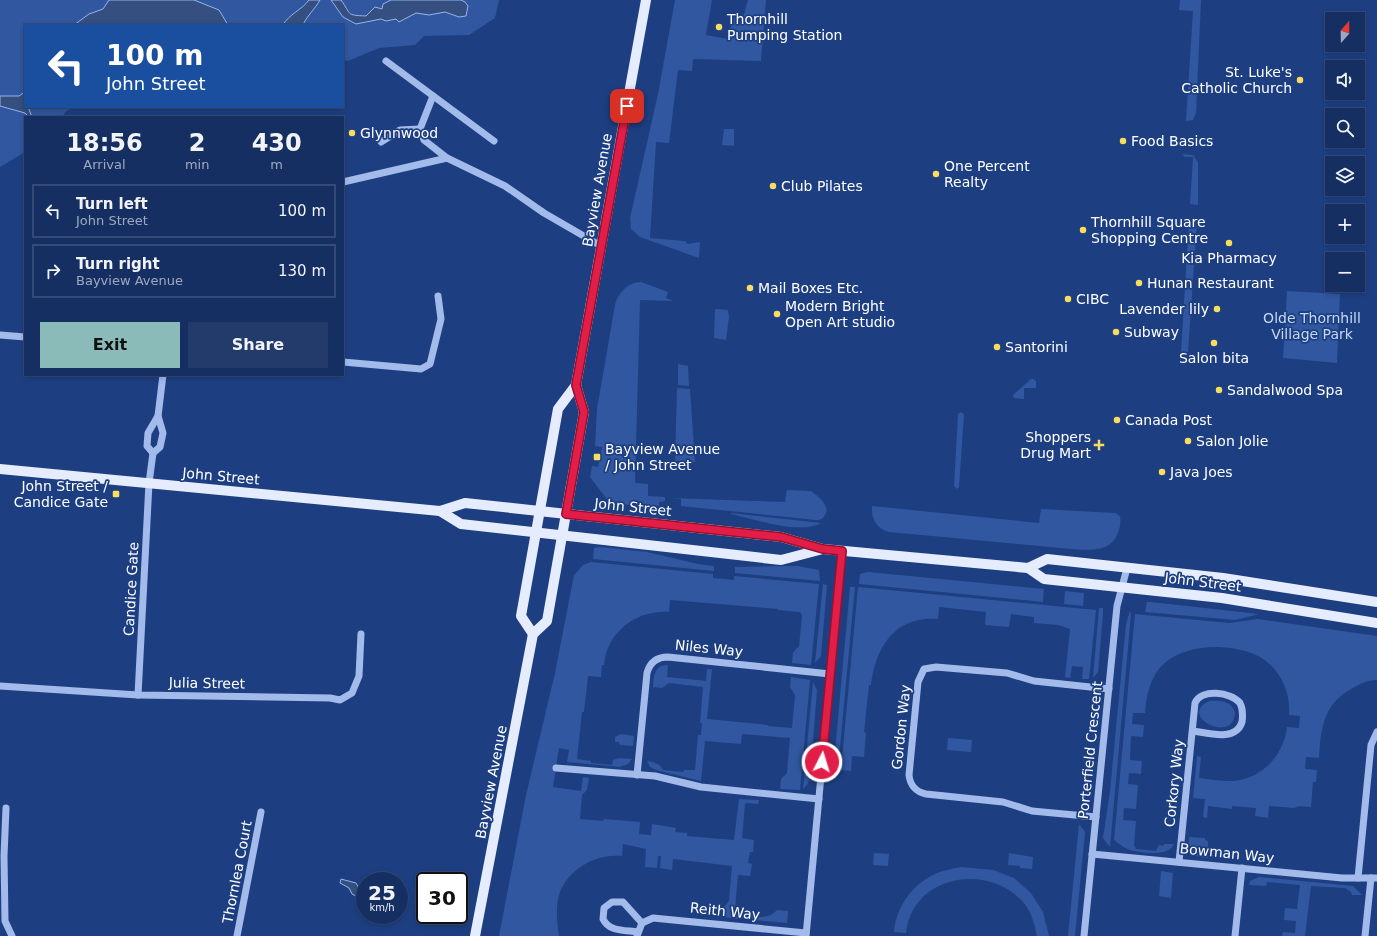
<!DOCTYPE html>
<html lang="en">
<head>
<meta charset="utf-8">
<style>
  :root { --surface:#162f62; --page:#233b6b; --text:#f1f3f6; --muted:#9ea9be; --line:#354a77; --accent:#8bbbb9 }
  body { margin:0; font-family:"DejaVu Sans",sans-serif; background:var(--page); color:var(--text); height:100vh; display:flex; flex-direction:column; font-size:15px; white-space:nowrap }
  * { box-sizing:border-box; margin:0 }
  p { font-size:13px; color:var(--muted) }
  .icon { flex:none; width:22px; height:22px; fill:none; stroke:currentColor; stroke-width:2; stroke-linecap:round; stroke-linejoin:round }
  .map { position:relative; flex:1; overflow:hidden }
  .sheet { position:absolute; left:24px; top:116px; width:320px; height:260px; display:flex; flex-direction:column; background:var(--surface); border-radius:0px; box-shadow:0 2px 6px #0003,0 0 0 1px var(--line) }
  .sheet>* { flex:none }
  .top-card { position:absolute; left:24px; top:24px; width:320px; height:84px; border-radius:0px; box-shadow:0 2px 6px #0003,0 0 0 1px var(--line); background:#1a4fa0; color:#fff; overflow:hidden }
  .needle { width:26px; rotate:20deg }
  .tools { position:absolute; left:1325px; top:12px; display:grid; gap:8px }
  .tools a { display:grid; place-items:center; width:40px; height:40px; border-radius:0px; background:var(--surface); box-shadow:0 2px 6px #0003,0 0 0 1px var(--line); font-size:20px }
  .speed { position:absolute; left:356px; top:872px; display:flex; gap:8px; font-size:20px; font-weight:700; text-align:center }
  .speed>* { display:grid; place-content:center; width:52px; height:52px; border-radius:50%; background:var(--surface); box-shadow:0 2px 6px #0003,0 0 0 1px var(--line); line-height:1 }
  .speed small { font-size:10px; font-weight:400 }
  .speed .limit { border:2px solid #111; border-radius:6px; background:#fff; color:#111 }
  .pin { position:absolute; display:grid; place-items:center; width:34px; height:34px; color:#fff; margin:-17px; border-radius:8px; box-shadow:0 2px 6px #0006 }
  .me { position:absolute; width:44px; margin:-22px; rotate:5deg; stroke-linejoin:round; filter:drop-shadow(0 0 3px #0008) }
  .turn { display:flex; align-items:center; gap:14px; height:84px; padding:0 16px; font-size:18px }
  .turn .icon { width:52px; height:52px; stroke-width:2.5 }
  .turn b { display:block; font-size:28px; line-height:34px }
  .eta { display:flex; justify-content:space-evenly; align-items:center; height:68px; text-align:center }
  .eta b { font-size:24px; font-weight:700; line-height:28px }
  .primary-button { display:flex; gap:8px; margin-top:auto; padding:8px 16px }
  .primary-button a { flex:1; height:46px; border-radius:0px; background:var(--accent); color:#111; font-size:16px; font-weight:700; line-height:46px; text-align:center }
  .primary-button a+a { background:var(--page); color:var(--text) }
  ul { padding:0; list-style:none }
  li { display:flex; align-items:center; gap:12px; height:54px; margin:0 8px 6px; padding:0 8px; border:2px solid var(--line); border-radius:0px }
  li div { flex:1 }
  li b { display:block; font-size:15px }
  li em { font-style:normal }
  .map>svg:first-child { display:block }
</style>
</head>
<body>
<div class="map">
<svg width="1377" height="936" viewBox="0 0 1377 936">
  <rect width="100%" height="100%" fill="#1d3f82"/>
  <g fill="#3057a0">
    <path d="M0 0H499L495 18 469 35 424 36 415 45 379 48 348 61 343 60V25H25V107H75L66 111 62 117H25V152L0 167Z"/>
    <path d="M675 0H712L706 35 728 39 733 17 743 18 748 0H766L761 61 693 59 692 71 678 70 669 143 656 142 650 238 685 241 688 244 700 242 699 258 640 237 631 229 630 218 658 94Z"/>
    <path d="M1180 0H1201L1196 113 1193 120 1186 121 1193 11 1179 10Z"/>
    <path d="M724 129H734V146L722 145Z"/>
    <path d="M1182 154 1193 155 1198 162V205L1190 204 1193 157H1185Z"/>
    <path d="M1189 221H1197L1188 352H1181Z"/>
    <path d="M641 282 668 292 666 298 673 301 640 300 635 483 648 484V496L665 497V501L659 502V506L642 507 609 502 590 477 592 466 598 467 602 447 595 446 597 409 615 305C618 293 628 282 641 282Z"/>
    <path d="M1287 291 1340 294 1337 363 1283 358Z"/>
    <path d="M715 309 728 310 729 317 726 340 714 338Z"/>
    <path d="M678 364 688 366 689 386 678 385Z"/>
    <path d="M1031 379H1033L1036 381V388H1024V399L1014 398 1013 395Z"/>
    <path d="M677 388 690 389 695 462 675 461Z"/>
    <path d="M961 412 964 414 959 487 957 489 954 486 958 414Z"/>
    <path d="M787 490 811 491C818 496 831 506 825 515 823 519 820 520 816 520L681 506V499L668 498 785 502Z"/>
    <path d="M872 506 1039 523 1041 509 1115 513 1120 516C1121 523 1120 529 1117 535 1109 553 1087 550 1071 549L889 532C877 529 871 519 872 506Z"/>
    <path d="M731 514V513L821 523C800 535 754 519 731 514Z"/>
    <path d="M600 547 647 552 698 564 714 566V571L593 559 594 548Z"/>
    <path d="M591 562 713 574V578L734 580V576L819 584 811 665 792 663 793 653 797 648 799 647 802 615 800 612 778 610V609L670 600 669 612C636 610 607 632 604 665H602L601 677 588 676 584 712H582L577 759 591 761V763L612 765 613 760 619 758 632 759 628 764 620 767 567 762 569 750 559 748 553 787 581 791 583 777 589 778 587 790 582 795 580 819 603 821 604 819 640 822 639 834 651 835 652 824 676 828 675 832 687 833V836L734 840 739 799 759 800 758 804 747 803 745 804 742 838 754 840 753 852H750L748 863 752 864 750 876 738 875 735 910 749 912V916C761 917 769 919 777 910L788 911 787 923 744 919V914H739L738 919 723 917 724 907 729 901 732 866 673 859 672 870 660 868 661 856H658L657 868 645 867 646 849 623 844 622 856C595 853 564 871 558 899 556 912 557 923 559 936H499L526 795 555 673 574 575 583 565Z"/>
    <path d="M797 566 819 570 820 581 735 573V567Z"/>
    <path d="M868 572 1044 589 1043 602 859 584 860 574Z"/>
    <path d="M823 584 827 585 821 656 815 663Z"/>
    <path d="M850 587H855L838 768 834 762Z"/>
    <path d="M858 587 1096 610 1089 679H1082L1083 667 1072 666 1070 678 1065 677 1070 629 1058 625 1034 623V617L1011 614 1009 627 985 625 986 612 939 607 938 619C895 615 875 648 871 685H869L864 732 866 733 864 757 852 756 851 771 841 770Z"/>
    <path d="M1065 591 1084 593 1083 606 1064 604Z"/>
    <path d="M1147 602H1151L1259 614 1235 620 1145 612Z"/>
    <path d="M1099 608H1103V615L1098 672 1093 678Z"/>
    <path d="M1130 611 1131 614 1110 847 1103 838 1110 791 1126 624Z"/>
    <path d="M1135 614 1229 623 1258 619 1377 636V680C1367 680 1359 684 1351 689 1323 705 1321 728 1319 758L1306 757 1305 769 1317 770 1316 782H1313L1311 807 1299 806 1294 808 1269 806 1268 818 1255 816 1256 808 1232 806V809L1208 806 1207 818 1203 817 1205 799 1193 798 1197 756 1201 757 1199 778C1209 779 1220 781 1230 781 1260 781 1284 756 1287 727L1299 728 1300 716 1289 715C1291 692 1280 669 1260 657 1231 641 1173 642 1155 675 1148 687 1146 700 1145 713H1133L1132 724 1144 725 1143 737 1131 736 1130 760 1142 761 1141 774 1129 773 1128 784 1138 785 1136 809 1124 808 1123 820 1136 821 1134 845 1136 849 1156 851 1159 845 1163 846 1164 844H1174C1170 857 1141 853 1130 850 1124 848 1119 844 1114 840Z"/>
    <path d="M668 665 667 677 706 681 707 669H712L707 719 768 725V726L792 728 795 695 790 687 791 677 810 680 800 790 780 789 781 779 787 773 790 738 742 734 741 744 705 741 701 781 656 770 650 767 647 761C655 762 660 764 663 770L683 772 684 770H695L698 735H701L702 723H700L703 687 669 683 662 688 653 687C654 676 654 665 668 665Z"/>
    <path d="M813 682 817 690 810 779 807 785 803 789Z"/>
    <path d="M1209 701C1220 700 1232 701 1235 713 1233 745 1177 716 1209 701Z"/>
    <path d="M621 734 634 736 633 746 620 745 619 742H615V737Z"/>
    <path d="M948 738 972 740 971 752 947 750Z"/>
    <path d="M1079 824 1085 832 1075 936H1068Z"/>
    <path d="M1189 837 1205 838V840L1208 841V858C1193 857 1187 853 1189 837Z"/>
    <path d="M874 853 889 854 888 866 873 865Z"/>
    <path d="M1009 853 1033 857 1032 869 1020 868V866L1008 865Z"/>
    <path d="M961 867 993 870 1014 878 1031 893 1043 912 1049 936H1037C1034 924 1032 912 1023 902 988 862 912 875 906 933L894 932C896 907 913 883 937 873 944 870 953 869 961 867Z"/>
    <path d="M1161 871 1173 873 1171 898 1159 896Z"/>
    <path d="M1259 877 1353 886 1362 895H1352L1351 892 1345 888 1311 886 1305 936H1282L1283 932 1295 933 1296 921 1284 920 1285 908 1297 909 1300 885 1267 882 1266 886 1249 885 1250 881Z"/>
  </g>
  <g fill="#354f80" stroke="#95b5ec">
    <path d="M109 0H194L219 10 228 25H74L89 14 103 9Z"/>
    <path d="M309 0H320C315 9 306 17 303 25H283C289 14 302 10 309 0Z"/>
    <path d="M331 0H341C352 15 345 15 366 16L375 7 382 9 383 4 391 0H461L465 2 468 6 466 16 459 17 445 12 429 15 416 13 399 22 396 19 386 21 381 19 356 24 343 17Z"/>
    <path d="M25 92V107H28L32 117H29L25 113 0 106V96H19Z"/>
    <path d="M341 879 356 883 360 890 359 894 356 896 352 894 349 888 340 883Z"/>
  </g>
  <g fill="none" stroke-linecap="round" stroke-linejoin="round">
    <g stroke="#a2bbea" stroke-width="7">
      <path d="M386 61 494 141"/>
      <path d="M420 129 433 96"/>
      <path d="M381 142 400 130 420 129 424 140 447 158"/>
      <path d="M343 182 447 158 505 186 544 213 601 246"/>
      <path d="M0 335 25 337"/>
      <path d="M343 362 421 369 430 364 441 319 438 296"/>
      <path d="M153 453 147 446 148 433 158 416 163 375"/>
      <path d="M0 686 138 695 330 698 340 700 352 693 359 676 361 634"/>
      <path d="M138 695 149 483 153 453 160 447 163 433 158 416"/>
      <path d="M556 768 655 776 701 787 819 799"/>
      <path d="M637 775 647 673C650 662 657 657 668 657L830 674"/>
      <path d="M6 808 4 856 5 921 12 936"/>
      <path d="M1096 817 1032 811 1003 802 926 794C916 792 910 785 909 775L918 682 924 669 936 667 1007 673 1034 681 1109 689"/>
      <path d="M1092 854 1342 878H1377"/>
      <path d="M1179 862 1195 703C1201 688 1231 692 1240 703 1243 709 1243 715 1242 722 1236 742 1208 733 1193 731"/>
      <path d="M1358 878 1371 745 1377 732"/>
      <path d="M638 932C625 930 609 932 603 919L604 908 612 902H623L642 923"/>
      <path d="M237 936 261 812"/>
      <path d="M637 936 642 923 653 918 806 933"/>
      <path d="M806 936 842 551"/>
      <path d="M1084 936 1117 606 1127 568"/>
      <path d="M1235 936 1242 868"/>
      <path d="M1365 936 1371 878"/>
    </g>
    <g stroke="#e5ecfe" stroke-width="10">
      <path d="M0 469 440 511 465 503 781 537 823 549 1028 568 1044 579 1222 598 1377 623"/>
      <path d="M440 511 461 524 781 560 823 549"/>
      <path d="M1028 568 1047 559 1223 578 1377 602"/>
      <path d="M533 634 521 616 558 409 576 385 646 0"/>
      <path d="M475 936 533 634 547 621 584 412 576 385"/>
    </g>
  </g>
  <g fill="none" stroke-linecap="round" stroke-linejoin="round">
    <g stroke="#92132f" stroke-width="10">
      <path id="route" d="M627 106 576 385 584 412 566 514 781 537 823 549 842 551 822 762"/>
    </g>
    <use href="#route" stroke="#e11d48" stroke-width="7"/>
  </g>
  <g fill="#fadc5f" stroke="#1d3f82" stroke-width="1.5">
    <circle cx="719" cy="27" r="4"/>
    <circle cx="1300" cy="80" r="4"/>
    <circle cx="352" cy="133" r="4"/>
    <circle cx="1123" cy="141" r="4"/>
    <circle cx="936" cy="174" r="4"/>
    <circle cx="773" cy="186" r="4"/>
    <circle cx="1083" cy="230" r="4"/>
    <circle cx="1229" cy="243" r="4"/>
    <circle cx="1139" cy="283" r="4"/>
    <circle cx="750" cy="288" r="4"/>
    <circle cx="1068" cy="299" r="4"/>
    <circle cx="1217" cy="309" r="4"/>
    <circle cx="777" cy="314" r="4"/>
    <circle cx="1116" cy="332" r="4"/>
    <circle cx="1214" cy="343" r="4"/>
    <circle cx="997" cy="347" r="4"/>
    <circle cx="1219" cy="390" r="4"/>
    <circle cx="1117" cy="420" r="4"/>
    <circle cx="1188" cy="441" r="4"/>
    <path d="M1097 439h4v4h4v4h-4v4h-4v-4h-4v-4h4z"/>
    <rect x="593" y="453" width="8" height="8" rx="2"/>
    <circle cx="1162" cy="472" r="4"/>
    <rect x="112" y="490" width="8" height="8" rx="2"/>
  </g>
  <g text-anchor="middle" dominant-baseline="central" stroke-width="3.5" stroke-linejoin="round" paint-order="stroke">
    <g font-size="14" fill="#fff" stroke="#1d3f82" text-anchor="start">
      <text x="727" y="19">Thornhill<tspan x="727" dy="16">Pumping Station</tspan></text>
      <text x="1292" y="72" text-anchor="end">St. Luke's<tspan x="1292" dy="16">Catholic Church</tspan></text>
      <text x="360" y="133">Glynnwood</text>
      <text x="1131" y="141">Food Basics</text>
      <text x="944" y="166">One Percent<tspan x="944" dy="16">Realty</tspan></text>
      <text x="781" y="186">Club Pilates</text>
      <text x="1091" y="222">Thornhill Square<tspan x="1091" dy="16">Shopping Centre</tspan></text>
      <text x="1229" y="258" text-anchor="middle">Kia Pharmacy</text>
      <text x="1147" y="283">Hunan Restaurant</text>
      <text x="758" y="288">Mail Boxes Etc.</text>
      <text x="1076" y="299">CIBC</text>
      <text x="785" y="306">Modern Bright<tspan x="785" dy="16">Open Art studio</tspan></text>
      <text x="1209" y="309" text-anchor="end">Lavender lily</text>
      <text x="1124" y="332">Subway</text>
      <text x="1005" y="347">Santorini</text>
      <text x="1214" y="358" text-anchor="middle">Salon bita</text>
      <text x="1227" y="390">Sandalwood Spa</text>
      <text x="1125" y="420">Canada Post</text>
      <text x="1091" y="437" text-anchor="end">Shoppers<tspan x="1091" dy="16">Drug Mart</tspan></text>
      <text x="1196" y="441">Salon Jolie</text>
      <text x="605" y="449">Bayview Avenue<tspan x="605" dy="16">/ John Street</tspan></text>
      <text x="1170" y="472">Java Joes</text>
      <text x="108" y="486" text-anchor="end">John Street /<tspan x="108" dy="16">Candice Gate</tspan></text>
    </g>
    <g font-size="14" fill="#fff" stroke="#1d3f82">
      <text transform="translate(597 190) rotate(-80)">Bayview Avenue</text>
      <text transform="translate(221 476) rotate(5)">John Street</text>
      <text transform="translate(633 507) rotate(6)">John Street</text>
      <text transform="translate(1203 582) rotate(7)">John Street</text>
      <text transform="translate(131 589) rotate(-87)">Candice Gate</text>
      <text transform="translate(709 648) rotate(6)">Niles Way</text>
      <text transform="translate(207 683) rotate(1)">Julia Street</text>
      <text transform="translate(901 727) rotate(-84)">Gordon Way</text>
      <text transform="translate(1090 750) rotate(-84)">Porterfield Crescent</text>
      <text transform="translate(491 782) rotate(-79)">Bayview Avenue</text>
      <text transform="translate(1174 783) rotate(-84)">Corkory Way</text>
      <text transform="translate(1227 853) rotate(6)">Bowman Way</text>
      <text transform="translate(237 872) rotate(-79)">Thornlea Court</text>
      <text transform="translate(725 911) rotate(6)">Reith Way</text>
    </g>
    <g font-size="14" fill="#c6d8f7" stroke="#1d3f82">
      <text x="1312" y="318">Olde Thornhill<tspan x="1312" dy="16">Village Park</tspan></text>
    </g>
  </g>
</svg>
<div class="tools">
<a><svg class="needle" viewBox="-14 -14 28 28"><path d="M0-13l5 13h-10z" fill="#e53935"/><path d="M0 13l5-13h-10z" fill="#9ea9be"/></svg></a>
<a><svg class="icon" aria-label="sound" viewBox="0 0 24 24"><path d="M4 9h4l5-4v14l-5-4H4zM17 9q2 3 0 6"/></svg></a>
<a><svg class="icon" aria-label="search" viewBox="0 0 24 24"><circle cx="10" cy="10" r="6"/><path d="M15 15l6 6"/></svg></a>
<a><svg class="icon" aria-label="layers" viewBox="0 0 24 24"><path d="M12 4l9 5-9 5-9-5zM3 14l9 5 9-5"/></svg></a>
<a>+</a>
<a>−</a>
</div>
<div class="speed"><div>25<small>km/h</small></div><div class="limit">30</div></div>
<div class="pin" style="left:627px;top:106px;background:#d93025"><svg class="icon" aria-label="arrive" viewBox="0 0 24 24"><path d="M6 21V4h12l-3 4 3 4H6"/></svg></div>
<svg class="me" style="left:822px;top:762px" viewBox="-20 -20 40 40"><circle r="17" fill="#e11d48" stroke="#fff" stroke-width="3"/><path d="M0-11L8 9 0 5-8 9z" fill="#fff"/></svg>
<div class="top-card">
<div class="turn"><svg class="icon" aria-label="left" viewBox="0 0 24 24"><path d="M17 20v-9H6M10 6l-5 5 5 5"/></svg><div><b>100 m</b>John Street</div></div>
</div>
<section class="sheet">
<div class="eta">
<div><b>18:56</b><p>Arrival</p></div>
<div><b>2</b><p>min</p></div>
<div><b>430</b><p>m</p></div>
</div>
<ul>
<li><svg class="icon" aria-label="left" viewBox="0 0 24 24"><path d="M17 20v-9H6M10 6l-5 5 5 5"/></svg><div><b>Turn left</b><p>John Street</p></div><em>100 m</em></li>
<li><svg class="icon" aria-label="right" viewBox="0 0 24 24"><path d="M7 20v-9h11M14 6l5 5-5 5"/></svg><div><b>Turn right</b><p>Bayview Avenue</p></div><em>130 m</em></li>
</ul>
<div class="primary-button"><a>Exit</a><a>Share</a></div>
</section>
</div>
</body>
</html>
